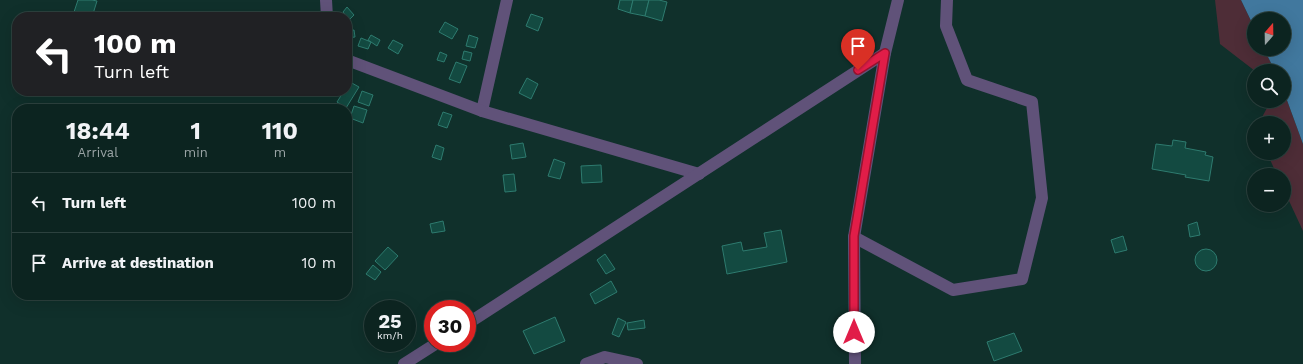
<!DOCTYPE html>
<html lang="en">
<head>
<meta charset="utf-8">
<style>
  :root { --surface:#0c2420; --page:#1a302d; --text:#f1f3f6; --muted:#9aa4a5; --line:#2c413e }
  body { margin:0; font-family:"Work Sans",sans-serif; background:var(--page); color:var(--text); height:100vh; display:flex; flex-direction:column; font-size:15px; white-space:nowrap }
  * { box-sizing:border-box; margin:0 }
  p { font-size:13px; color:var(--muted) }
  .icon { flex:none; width:22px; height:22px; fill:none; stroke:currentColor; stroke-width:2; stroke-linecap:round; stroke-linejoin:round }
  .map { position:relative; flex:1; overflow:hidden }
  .details { position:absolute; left:12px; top:104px; width:340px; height:196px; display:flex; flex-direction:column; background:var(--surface); border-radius:16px; box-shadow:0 4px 16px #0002,0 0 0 1px var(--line) }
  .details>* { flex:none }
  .top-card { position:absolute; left:12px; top:12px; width:340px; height:84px; border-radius:16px; box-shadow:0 4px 16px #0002,0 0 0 1px var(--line); background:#202124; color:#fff; overflow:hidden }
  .needle { width:26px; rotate:20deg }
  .buttons { position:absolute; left:1247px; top:12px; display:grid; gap:8px }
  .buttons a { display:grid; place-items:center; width:44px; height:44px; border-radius:50%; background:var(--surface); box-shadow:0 4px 16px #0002,0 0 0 1px var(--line); font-size:20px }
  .speed { position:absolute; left:364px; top:300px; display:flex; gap:8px; font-size:20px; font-weight:700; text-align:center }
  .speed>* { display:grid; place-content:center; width:52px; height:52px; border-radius:50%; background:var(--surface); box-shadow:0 4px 16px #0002,0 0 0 1px var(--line); line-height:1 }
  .speed small { font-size:10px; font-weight:400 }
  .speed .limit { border:6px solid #d22; background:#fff; color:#111 }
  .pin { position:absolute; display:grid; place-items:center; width:34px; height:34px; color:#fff; margin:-41px -17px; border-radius:50% 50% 50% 0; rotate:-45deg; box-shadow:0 0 4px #0007 }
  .pin .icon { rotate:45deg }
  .me { position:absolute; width:44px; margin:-22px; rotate:0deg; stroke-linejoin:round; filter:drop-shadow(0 0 3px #0008) }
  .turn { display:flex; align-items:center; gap:14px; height:84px; padding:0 16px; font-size:18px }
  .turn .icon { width:52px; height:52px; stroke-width:2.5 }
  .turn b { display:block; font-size:28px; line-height:34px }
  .eta { display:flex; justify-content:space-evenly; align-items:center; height:68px; text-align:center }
  .eta b { font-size:24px; font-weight:700; line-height:28px }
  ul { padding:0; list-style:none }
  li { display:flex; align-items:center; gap:12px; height:60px; padding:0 16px; border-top:1px solid var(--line) }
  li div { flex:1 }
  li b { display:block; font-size:15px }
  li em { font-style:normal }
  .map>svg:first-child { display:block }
</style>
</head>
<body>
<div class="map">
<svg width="1303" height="364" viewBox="0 0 1303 364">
  <rect width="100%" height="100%" fill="#10302b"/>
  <g fill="#4e2d37">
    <path d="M1215 0H1241L1254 27V49H1264L1275 71H1255L1220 44Z"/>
    <path d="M1284 92 1303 144V231L1284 190V175H1277L1267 153H1284V123H1259L1268 106 1267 101H1284Z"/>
  </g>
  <path fill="#41789e" d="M1241 0H1303V144L1284 92V71H1275L1264 49H1284V19H1254V27Z"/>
  <g fill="#134a41" stroke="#2e7b6f">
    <path d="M78 0H92L97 1 92 17 74 12Z"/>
    <path d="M620 0H633L630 13 618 9Z"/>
    <path d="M633 0H649L645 16 630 13Z"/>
    <path d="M649 0H659L667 2 662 21 645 16Z"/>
    <path d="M347 7 354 15 350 19 343 12Z"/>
    <path d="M531 14 543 18 538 31 526 26Z"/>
    <path d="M445 22 458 29 452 39 439 32Z"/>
    <path d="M354 30 355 37 347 38V31Z"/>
    <path d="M371 35 380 40 377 46 368 40Z"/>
    <path d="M469 35 478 38 475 48 466 46Z"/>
    <path d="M361 38 371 42 368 49 358 46Z"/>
    <path d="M393 40 403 45 398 54 388 48Z"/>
    <path d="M464 51 472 53 470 61 462 59Z"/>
    <path d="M440 52 447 55 444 62 437 60Z"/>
    <path d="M456 62 467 66 460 83 449 79Z"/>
    <path d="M527 78 538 84 531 99 519 93Z"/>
    <path d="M350 82 359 87 346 108 337 102 344 91H347V86Z"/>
    <path d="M327 91H336V93L328 95Z"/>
    <path d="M362 91 373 95 369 106 358 102Z"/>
    <path d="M354 106 367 110 363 123 350 118Z"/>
    <path d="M443 112 452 115 447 128 438 125Z"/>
    <path d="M1173 140 1186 142 1185 148 1206 152 1205 155 1213 157 1209 181 1185 177 1186 175 1152 169 1156 144 1172 146Z"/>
    <path d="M523 143 526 157 512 159 510 145Z"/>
    <path d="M436 145 444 148 441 160 432 157Z"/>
    <path d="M554 159 565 163 560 179 548 176Z"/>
    <path d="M601 165 602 182 582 183 581 166Z"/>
    <path d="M514 174 516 191 505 192 503 175Z"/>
    <path d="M443 221 445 231 432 233 430 224Z"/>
    <path d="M1197 222 1200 235 1190 237 1188 225Z"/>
    <path d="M781 230 787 262 727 274 722 246 741 242 743 251 767 247 764 233Z"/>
    <path d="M1123 236 1127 250 1115 253 1111 240Z"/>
    <path d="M388 247 398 256 385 270 375 261Z"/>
    <circle cx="1206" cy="260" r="11"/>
    <path d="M605 254 615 269 606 274 597 260Z"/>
    <path d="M373 265 381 272 375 280 366 274Z"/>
    <path d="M611 281 617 292 595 304 590 294Z"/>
    <path d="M555 317 565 341 534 354 523 331Z"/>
    <path d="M618 318 626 322 619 337 612 334Z"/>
    <path d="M644 320 645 328 628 330 627 323Z"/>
    <path d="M1014 333 1022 351 994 361 987 342Z"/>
  </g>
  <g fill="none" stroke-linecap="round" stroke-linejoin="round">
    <g stroke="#605279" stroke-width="12">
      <path d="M326 0 327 17"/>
      <path d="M507 0 482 111 699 174"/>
      <path d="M347 60 482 111"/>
      <path d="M854 237 953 290 1022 279 1042 198 1032 102 967 80 946 26 947 0"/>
      <path d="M467 324 885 53"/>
      <path d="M404 364 437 343"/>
      <path d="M586 364 605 357 637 364"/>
      <path d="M855 364 854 237 885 53 898 0"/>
    </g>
  </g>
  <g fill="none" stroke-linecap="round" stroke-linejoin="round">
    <g stroke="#92132f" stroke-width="10">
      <path id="route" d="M854 332V236L885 53 858 70"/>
    </g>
    <use href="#route" stroke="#e11d48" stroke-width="7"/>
  </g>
</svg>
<div class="buttons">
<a><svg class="needle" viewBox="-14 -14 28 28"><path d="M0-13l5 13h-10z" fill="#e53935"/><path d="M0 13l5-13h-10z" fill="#9aa4a5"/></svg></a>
<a><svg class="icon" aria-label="search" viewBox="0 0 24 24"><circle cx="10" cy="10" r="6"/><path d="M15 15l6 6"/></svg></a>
<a>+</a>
<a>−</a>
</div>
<div class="speed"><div>25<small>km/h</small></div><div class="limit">30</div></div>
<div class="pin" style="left:858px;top:70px;background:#d93025"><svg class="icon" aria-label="arrive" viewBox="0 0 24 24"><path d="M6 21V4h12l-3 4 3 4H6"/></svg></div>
<svg class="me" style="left:854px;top:332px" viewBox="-20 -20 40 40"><circle r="19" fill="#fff"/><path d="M0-13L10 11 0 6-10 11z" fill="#e11d48"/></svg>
<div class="top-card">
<div class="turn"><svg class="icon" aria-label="left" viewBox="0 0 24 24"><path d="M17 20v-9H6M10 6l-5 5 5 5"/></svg><div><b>100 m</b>Turn left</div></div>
</div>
<section class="details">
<div class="eta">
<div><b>18:44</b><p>Arrival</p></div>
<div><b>1</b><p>min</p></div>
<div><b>110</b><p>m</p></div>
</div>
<ul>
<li><svg class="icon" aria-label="left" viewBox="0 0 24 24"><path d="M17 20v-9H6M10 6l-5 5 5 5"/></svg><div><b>Turn left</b></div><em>100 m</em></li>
<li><svg class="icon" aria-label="arrive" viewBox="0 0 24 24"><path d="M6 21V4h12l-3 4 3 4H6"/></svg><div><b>Arrive at destination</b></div><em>10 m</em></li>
</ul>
</section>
</div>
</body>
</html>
